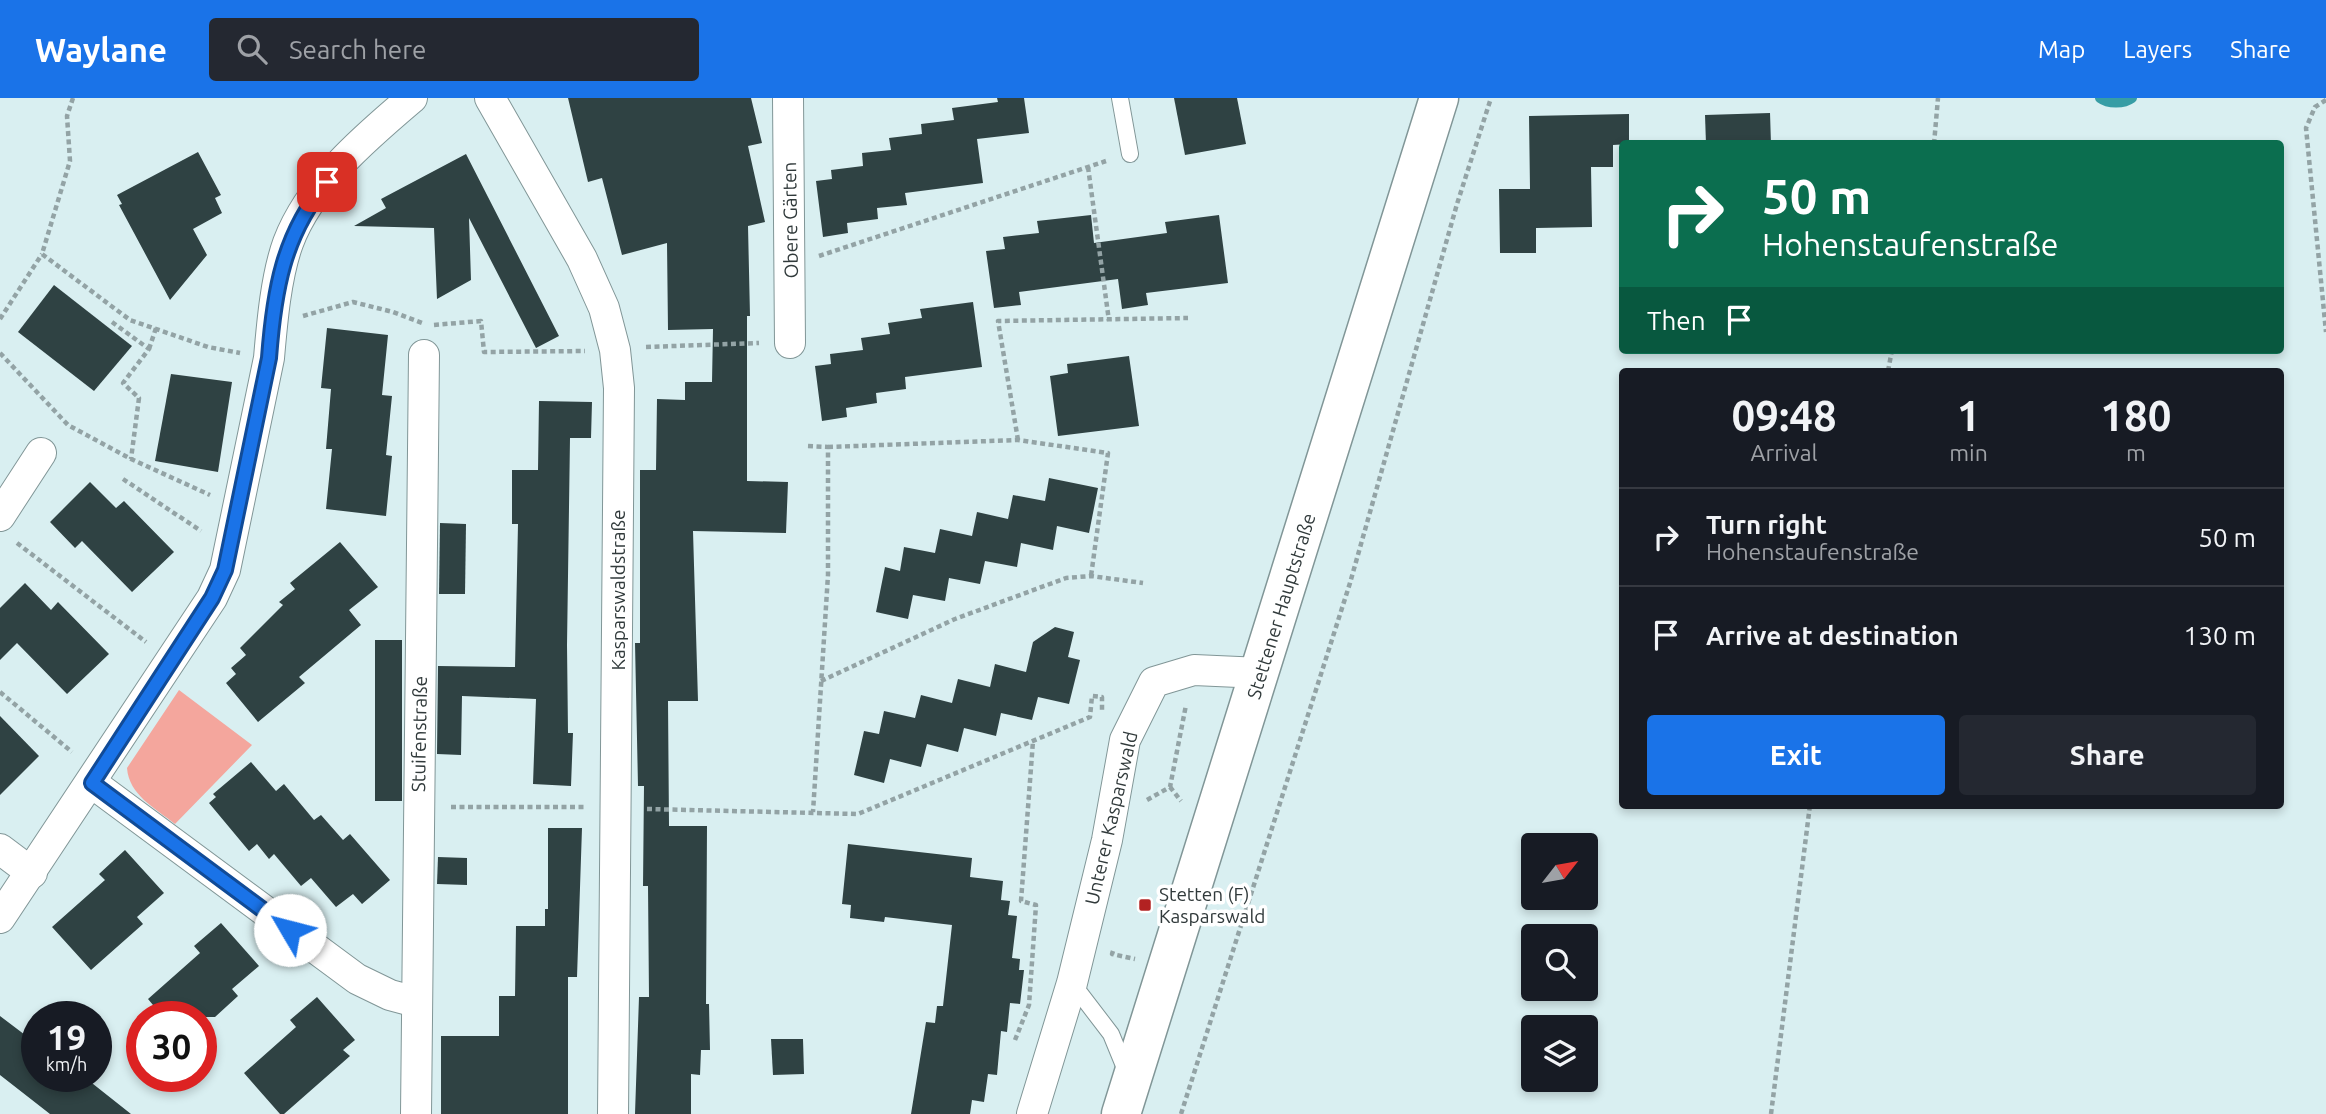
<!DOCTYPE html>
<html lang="en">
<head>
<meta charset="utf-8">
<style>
  :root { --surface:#171b24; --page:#242831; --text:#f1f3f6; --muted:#9ea1a6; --line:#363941; --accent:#1a73e8 }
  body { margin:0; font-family:Ubuntu,sans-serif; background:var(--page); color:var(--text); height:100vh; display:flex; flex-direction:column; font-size:26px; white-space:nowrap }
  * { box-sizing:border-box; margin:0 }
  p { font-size:23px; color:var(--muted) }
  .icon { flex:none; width:38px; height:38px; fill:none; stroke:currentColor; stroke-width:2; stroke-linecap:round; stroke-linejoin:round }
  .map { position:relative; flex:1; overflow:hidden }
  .details { position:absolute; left:1619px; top:270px; width:665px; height:441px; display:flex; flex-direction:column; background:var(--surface); border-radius:7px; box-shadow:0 4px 10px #0003 }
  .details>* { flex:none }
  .guide { position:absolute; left:1619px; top:42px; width:665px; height:214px; border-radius:7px; box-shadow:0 4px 10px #0003; background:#0b6e4f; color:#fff; overflow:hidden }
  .needle { width:46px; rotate:59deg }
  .controls { position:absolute; left:1521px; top:735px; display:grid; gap:14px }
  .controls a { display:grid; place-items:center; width:77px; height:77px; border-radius:7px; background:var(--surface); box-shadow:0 4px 10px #0003; font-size:35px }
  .speed { position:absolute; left:21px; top:903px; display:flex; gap:14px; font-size:35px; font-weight:700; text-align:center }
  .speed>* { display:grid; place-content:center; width:91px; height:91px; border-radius:50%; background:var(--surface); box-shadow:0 4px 10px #0003; line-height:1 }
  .speed small { font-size:18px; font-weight:400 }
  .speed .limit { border:10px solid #d22; background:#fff; color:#111 }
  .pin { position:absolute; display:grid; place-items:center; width:60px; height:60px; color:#fff; margin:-30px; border-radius:14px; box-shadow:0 4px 10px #0006 }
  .me { position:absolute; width:77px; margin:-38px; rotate:307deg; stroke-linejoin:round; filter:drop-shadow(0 0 5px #0008) }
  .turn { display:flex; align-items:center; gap:24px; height:147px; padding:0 28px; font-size:32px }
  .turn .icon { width:91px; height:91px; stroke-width:2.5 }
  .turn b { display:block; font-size:49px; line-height:60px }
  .then { display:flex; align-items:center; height:66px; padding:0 28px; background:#0003; gap:14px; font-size:26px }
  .eta { display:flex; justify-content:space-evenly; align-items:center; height:119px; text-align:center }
  .eta b { font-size:42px; font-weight:600; line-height:49px }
  .action { display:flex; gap:14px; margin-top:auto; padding:14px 28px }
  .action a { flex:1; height:80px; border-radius:7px; background:var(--accent); color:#fff; font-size:28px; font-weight:600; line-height:80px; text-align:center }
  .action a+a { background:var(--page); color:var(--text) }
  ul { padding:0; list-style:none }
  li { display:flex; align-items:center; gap:21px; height:98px; padding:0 28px; border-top:2px solid var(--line) }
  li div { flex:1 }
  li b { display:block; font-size:26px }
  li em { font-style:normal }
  header { display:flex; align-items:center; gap:42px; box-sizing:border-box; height:98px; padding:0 35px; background:var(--accent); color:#fff }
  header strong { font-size:33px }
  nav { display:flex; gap:38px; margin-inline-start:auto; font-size:24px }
  .search { width:490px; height:63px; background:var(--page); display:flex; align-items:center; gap:18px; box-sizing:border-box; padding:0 24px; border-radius:7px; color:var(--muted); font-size:26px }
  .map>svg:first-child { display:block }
</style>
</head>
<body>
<header>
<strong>Waylane</strong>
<div class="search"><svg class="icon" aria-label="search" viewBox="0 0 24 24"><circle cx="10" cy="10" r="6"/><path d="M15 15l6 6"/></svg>Search here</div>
<nav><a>Map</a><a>Layers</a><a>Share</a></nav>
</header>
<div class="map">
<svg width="2326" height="1016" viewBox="0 0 2326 1016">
  <rect width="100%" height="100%" fill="#d9eff1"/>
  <path fill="#f4a69d" d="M179 592 252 647 175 726C155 710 129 697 127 670Z"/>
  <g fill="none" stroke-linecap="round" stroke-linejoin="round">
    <path stroke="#379da5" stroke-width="10" d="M2100 0C2108 6 2124 6 2132 0"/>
  </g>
  <g fill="#2f4243">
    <path d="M568 0H751L762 45 748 48 765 124 748 128 750 218H747V383L788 384 786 435 693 433 698 603H668L669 728H707L706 906H709L710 952H701L700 977 691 976V1016H635L639 899H649L648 788H643L644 688H638L635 545H640V372H656L657 301 685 302V284H712L713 231 668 232 667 145 622 157 602 80 588 84Z"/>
    <path d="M997 0H1024L1029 35 977 41 983 85 905 95 907 107 877 110 878 121 847 125 848 135 823 139 816 83 832 81 831 72 863 68 862 55 891 52 889 40 922 36 921 26 954 22 952 10 998 4Z"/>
    <path d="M1174 0H1237L1246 46 1185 57Z"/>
    <path d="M1770 15 1771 46H1706L1705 17Z"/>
    <path d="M1629 16V46L1613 47V69H1591L1592 129 1536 130V155H1500L1499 91H1530L1529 18Z"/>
    <path d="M198 54 221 97 215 100 222 115 193 131 207 157 170 202 119 107 122 106 117 97Z"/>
    <path d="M466 56 559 238 536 250 469 120 471 182 437 201 434 130 354 128 386 110 381 101Z"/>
    <path d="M1091 117 1094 145 1167 135 1165 124 1219 117 1228 185 1146 195 1148 207 1122 211 1118 181 1019 194 1021 207 994 210 986 153 1005 151 1003 139 1039 135 1037 123Z"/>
    <path d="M54 187 132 248 94 293 18 234Z"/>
    <path d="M973 204 982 269 905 279 906 291 876 295 877 305 846 310 847 319 822 323 815 268 831 266 830 256 863 252 861 240 890 236 888 225 922 220 920 211Z"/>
    <path d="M327 230 388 237 382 297 392 298 386 357 392 358 386 418 326 411 332 351H326L331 291 321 290Z"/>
    <path d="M1129 258 1139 328 1058 338 1050 278 1068 275 1067 266Z"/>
    <path d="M171 276 232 284 218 374 155 363Z"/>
    <path d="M539 303 592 304 591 340H570L567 547 568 635H573L571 688 533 686 536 601 462 598 461 657 437 656 438 568 515 569 518 426H512V372H538Z"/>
    <path d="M1049 380 1098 390 1089 435 1057 428 1053 452 1021 445 1017 469 985 463 980 486 949 480 945 503 913 497 908 521 876 514 885 469 900 473 904 449 935 455 940 431 972 438 977 414 1008 421 1013 397 1045 403Z"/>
    <path d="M90 384 116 410 124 403 174 454 132 494 82 443 75 450 50 424Z"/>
    <path d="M440 425 466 426 465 496H439Z"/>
    <path d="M340 444 378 489 349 512 361 527 299 579 305 585 258 624 226 585 236 576 231 570 246 557 240 550 283 507 279 504 295 491 290 485Z"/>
    <path d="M25 485 51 512 58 504 109 556 67 596 17 545 0 562V510Z"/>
    <path d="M1055 529 1074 534 1068 559 1080 562 1069 606 1038 599 1032 622 1001 615 996 638 964 630 958 654 927 646 921 669 890 661 884 685 854 677 864 633 879 636 884 613 915 620 921 597 952 605 958 581 990 589 995 566 1026 574 1033 544Z"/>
    <rect x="375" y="542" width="27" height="161"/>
    <path d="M0 618 39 658 0 697Z"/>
    <path d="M251 664 276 693 284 686 314 722 321 717 343 742 350 736 390 782 362 806 353 796 336 809 311 780 301 788 274 756 269 761 257 746 249 753 209 705 216 699 213 696Z"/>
    <path d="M548 730H582L577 879H568V1016H441V938H499V898H515L516 828H545V811H548Z"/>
    <path d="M848 746 972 760 970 779 1003 783 1001 802 1010 803 1008 817 1017 818 1012 860 1020 861 1019 872H1024L1020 906 1010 905 1007 934 1001 933 997 977 988 976 984 1004 972 1002 970 1016H911L926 924 935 925 937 908H943L952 827 885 819 884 824 850 820 851 807 842 806Z"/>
    <path d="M125 752 164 795 137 819 143 826 91 872 52 829 105 782 99 776Z"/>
    <path d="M438 759 467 760V787L437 786Z"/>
    <path d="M221 825 259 868 232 891 238 898 215 919H163L148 901 200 855 194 848Z"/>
    <path d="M317 899 355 942 343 952 350 958 284 1016H280L244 975 296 929 290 922Z"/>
    <path d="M0 918 37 946V978H83L131 1016H50L0 977Z"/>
    <path d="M771 941H803L804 976 773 977Z"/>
  </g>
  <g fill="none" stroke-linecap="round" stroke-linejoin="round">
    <g stroke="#819697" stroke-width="18">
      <g id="lane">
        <path d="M1120 0 1130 56"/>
        <path d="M1072 885 1111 936 1127 975"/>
      </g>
    </g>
    <g stroke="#819697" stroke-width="32">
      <g id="street">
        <path d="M490 0 582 161 604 210 615 252 619 290 613 1016"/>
        <path d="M788 0 790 245"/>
        <path d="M0 418 41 355"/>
        <path d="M92 685 357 881 390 897 416 904"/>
        <path d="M0 751 32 775"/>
        <path d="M0 820 212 500 225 472 269 260C272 225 276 178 288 145 310 86 366 39 412 0"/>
        <path d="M416 1016 424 257"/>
        <path d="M1032 1016 1072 885 1107 742 1125 642 1154 584 1194 572 1261 575"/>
      </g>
    </g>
    <g stroke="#819697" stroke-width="41">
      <path id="secondary" d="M1121 1016 1439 0"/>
    </g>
    <g stroke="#93a3a5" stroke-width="4.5" stroke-dasharray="5 3.5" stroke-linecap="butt">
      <path d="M73 0 67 18 70 63 42 156 130 222 208 249 240 255"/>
      <path d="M2326 2 2315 9 2306 30 2326 234"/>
      <path d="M1934 46 1938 0"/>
      <path d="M1088 69 1109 223"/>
      <path d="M819 158 1106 63"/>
      <path d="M303 218 353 204 393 214 422 225"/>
      <path d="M0 221 42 156"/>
      <path d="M112 224 149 251 123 285 139 300 131 361"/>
      <path d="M434 227 481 223 484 254 585 253"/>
      <path d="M646 249 759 245"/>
      <path d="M149 251 156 230"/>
      <path d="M0 255 68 327 131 361 210 397"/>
      <path d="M1888 273 1892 252"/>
      <path d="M1018 342 998 223 1188 220"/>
      <path d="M808 348 828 349V477L813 714"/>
      <path d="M828 349 1018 342 1108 355 1091 478"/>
      <path d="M123 381 201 433"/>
      <path d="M17 445 146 544"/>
      <path d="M821 583 955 521 1066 480 1091 478 1143 485"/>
      <path d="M0 594 72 654"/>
      <path d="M1170 689 1181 703"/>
      <path d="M1147 702 1170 689 1186 607"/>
      <path d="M451 709H586"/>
      <path d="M647 711 858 716 1090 619 1092 598 1102 599V615"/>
      <path d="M1113 853 1112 856 1135 861"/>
      <path d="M1015 942 1029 907 1036 807 1021 803 1033 643"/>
      <path d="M1181 1016 1350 485 1457 106 1491 0"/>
      <path d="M1771 1016 1810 707"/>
    </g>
    <use href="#lane" stroke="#fff" stroke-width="16"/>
    <use href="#street" stroke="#fff" stroke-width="30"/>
    <use href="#secondary" stroke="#fff" stroke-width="38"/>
  </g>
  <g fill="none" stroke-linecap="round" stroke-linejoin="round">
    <g stroke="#114b97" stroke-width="18">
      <path id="route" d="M290 832 92 685 212 500 225 472 269 260C274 193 283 137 327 84"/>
    </g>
    <use href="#route" stroke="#1a73e8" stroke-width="12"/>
  </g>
  <rect fill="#b22222" stroke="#fff" stroke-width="2.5" x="1138" y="800" width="14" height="14" rx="3.5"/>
  <g text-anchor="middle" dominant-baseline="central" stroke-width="7" stroke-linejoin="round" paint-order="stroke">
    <g font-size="19" fill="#313a3b" stroke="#fff">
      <text transform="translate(790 122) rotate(-91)">Obere Gärten</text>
      <text transform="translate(618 492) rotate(-90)">Kasparswaldstraße</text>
      <text transform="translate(1281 508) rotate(-73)">Stettener Hauptstraße</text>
      <text transform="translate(419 636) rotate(-89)">Stuifenstraße</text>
      <text transform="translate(1111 720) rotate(-77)">Unterer Kasparswald</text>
    </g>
    <g font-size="19" fill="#313a3b" stroke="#fff" text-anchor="start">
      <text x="1159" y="796">Stetten (F)<tspan x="1159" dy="22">Kasparswald</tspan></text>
    </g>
  </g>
</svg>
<div class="controls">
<a><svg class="needle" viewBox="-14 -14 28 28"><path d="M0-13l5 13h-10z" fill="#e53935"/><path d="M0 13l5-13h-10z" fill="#9ea1a6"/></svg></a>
<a><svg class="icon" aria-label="search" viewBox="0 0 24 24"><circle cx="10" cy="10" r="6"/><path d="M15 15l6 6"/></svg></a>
<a><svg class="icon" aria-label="layers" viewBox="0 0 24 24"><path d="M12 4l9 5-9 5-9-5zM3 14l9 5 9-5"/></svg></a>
</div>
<div class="speed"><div>19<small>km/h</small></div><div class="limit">30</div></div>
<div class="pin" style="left:327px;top:84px;background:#d93025"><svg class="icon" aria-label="arrive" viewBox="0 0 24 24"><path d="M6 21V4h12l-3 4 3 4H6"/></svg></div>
<svg class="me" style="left:290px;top:832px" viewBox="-20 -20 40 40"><circle r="19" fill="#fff"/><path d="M0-13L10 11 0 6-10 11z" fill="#1a73e8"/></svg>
<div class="guide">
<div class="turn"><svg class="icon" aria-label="right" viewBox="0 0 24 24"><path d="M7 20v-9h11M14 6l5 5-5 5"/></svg><div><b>50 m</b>Hohenstaufenstraße</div></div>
<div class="then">Then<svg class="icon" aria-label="arrive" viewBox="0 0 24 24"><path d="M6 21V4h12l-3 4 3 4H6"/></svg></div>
</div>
<section class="details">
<div class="eta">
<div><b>09:48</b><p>Arrival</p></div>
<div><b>1</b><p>min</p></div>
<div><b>180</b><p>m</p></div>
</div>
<ul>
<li><svg class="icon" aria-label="right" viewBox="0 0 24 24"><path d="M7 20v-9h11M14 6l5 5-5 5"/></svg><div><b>Turn right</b><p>Hohenstaufenstraße</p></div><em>50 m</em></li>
<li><svg class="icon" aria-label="arrive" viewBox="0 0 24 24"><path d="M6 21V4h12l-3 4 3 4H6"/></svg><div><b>Arrive at destination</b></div><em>130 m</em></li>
</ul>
<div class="action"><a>Exit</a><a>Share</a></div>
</section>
</div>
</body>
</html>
